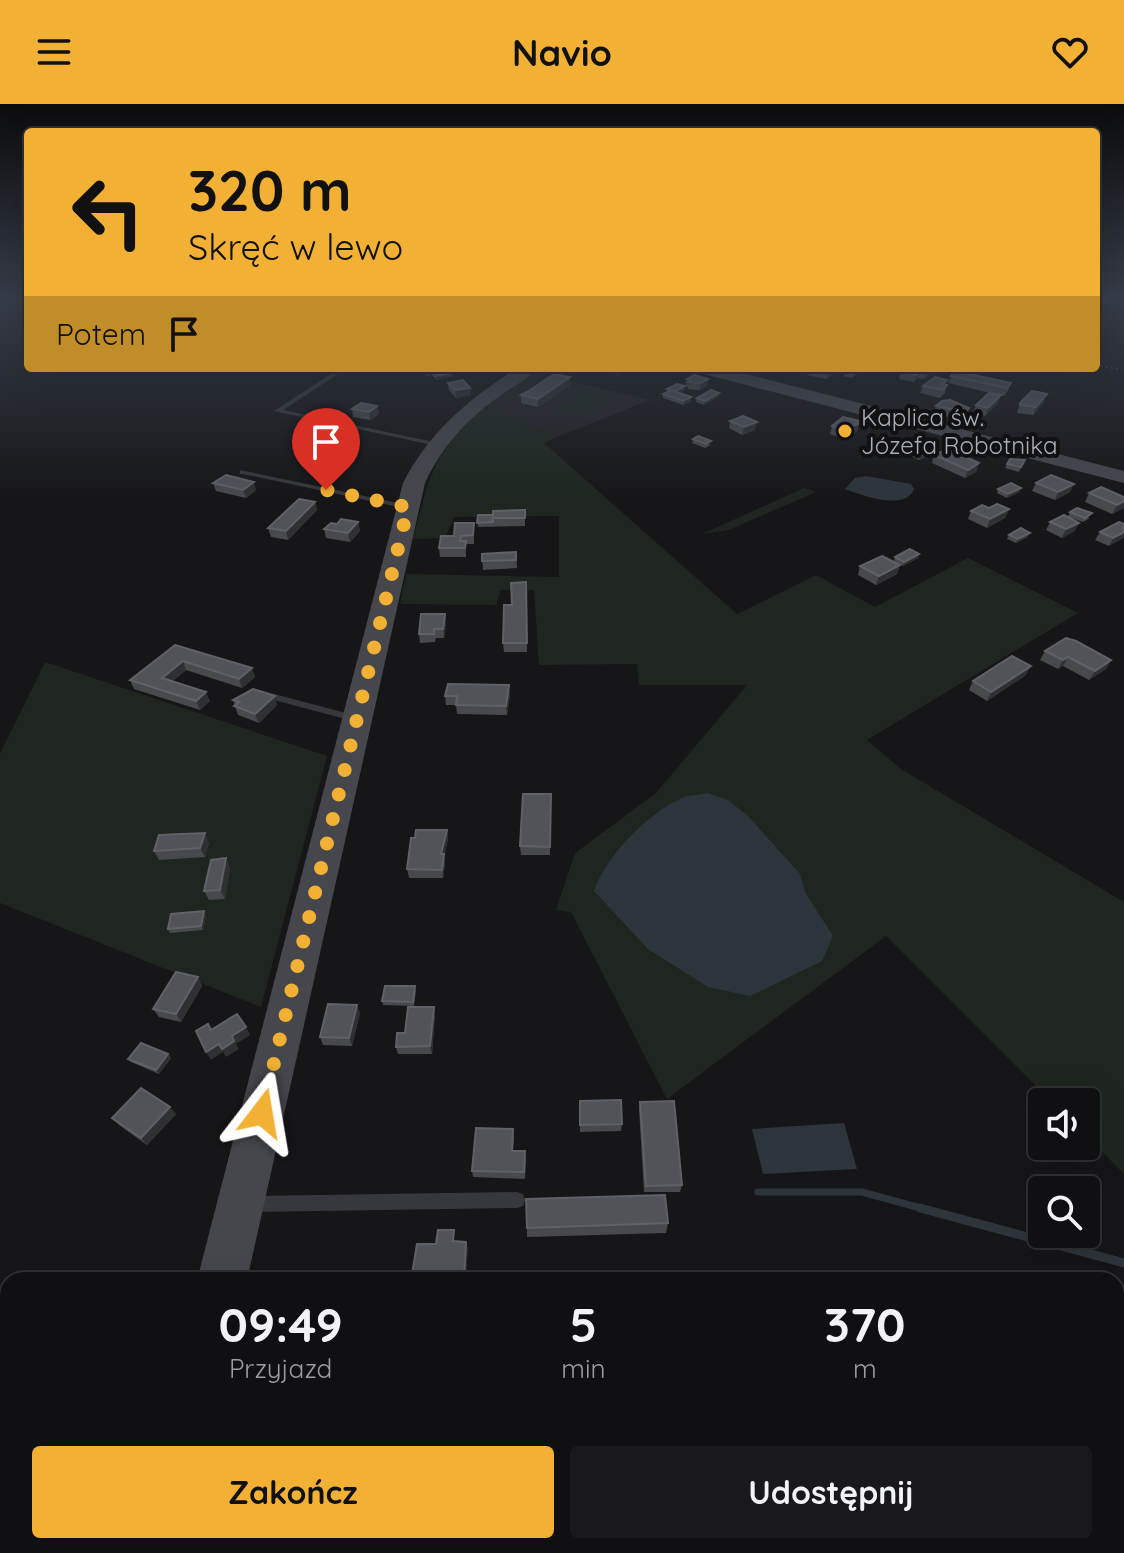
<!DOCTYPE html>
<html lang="pl">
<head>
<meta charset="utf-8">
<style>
  :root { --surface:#101012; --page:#19191b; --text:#f1f3f6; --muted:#9c9d9f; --line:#303032; --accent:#f2b134 }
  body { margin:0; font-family:Quicksand,sans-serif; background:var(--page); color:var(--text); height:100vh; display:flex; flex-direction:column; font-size:30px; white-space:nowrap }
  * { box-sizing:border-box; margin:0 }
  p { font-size:26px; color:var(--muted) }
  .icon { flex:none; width:44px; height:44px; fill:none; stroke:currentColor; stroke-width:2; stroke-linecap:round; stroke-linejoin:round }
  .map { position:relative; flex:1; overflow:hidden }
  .drawer { position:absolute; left:0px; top:1168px; width:1124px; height:282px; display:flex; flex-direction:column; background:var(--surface); border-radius:24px 24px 0 0; box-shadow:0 8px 32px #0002,0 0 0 2px var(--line) }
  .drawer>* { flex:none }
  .top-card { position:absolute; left:24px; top:24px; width:1076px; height:244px; border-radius:8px; box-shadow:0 8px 32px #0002,0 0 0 2px var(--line); background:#f2b134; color:#111; overflow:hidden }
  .controls { position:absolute; left:1028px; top:984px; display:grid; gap:16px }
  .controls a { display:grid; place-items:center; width:72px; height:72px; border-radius:8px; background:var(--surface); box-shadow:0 8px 32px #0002,0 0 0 2px var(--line); font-size:40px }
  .pin { position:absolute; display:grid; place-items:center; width:68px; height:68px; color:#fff; margin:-82px -34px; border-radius:50% 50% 50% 0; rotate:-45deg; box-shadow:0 0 8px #0007 }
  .pin .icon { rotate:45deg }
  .me { position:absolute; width:88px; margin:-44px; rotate:14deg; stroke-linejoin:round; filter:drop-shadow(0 0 6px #0008) }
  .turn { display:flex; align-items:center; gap:28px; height:168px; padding:0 32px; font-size:36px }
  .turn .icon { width:104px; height:104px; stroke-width:2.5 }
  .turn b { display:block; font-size:56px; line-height:68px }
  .then { display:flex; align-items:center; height:76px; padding:0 32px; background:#0003; gap:16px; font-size:30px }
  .eta { display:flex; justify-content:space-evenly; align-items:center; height:136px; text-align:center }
  .eta b { font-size:48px; font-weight:700; line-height:56px }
  .action { display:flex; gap:16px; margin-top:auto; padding:16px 32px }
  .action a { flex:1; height:92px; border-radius:8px; background:var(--accent); color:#111; font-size:32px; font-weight:700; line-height:92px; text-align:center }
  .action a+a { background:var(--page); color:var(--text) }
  header { display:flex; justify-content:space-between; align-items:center; height:104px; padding:0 32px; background:var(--accent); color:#111; font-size:36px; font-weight:700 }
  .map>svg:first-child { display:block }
</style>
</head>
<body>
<header><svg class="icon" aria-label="menu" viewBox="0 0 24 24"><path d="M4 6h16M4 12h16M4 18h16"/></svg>Navio<svg class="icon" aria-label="heart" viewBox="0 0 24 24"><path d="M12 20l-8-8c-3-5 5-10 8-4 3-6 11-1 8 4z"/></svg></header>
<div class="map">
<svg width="1124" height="1449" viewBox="0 0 1124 1449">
  <rect width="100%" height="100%" fill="#161618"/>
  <path fill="#222225" d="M531 268 650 296 556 333 484 303Z"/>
  <g fill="#1e261f">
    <path d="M584 286 612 293 585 312 557 305Z"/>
    <path d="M484 303 556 333 544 339 737 510 816 471 875 503 968 454 1078 509 867 636 901 665 1124 798V1070L1086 1032V998H1052L886 832 667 995 571 808 556 806 575 749 656 689 747 581H639L637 560 539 561 534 486H501L496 501 400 500 406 470 559 473V412L454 413 445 434 413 435C429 373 434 347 484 303Z"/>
    <path d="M804 384 816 388 729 426 702 430Z"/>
    <path d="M45 558 327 652 261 903 0 799V650Z"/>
  </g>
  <g fill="#2c353c">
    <path d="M866 372 911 380 914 385C905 408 862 391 845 385L855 374Z"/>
    <path d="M707 689 728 696 748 712 800 770 805 788 833 832 822 857 750 892 708 883 648 845 594 787C605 753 649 708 682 694 689 691 699 691 707 689Z"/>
    <path d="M844 1019 857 1065 763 1070 752 1025Z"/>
  </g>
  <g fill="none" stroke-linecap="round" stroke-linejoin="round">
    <path stroke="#2c353c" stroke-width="7" d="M758 1088H862L928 1106"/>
    <path stroke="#2c353c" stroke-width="9" d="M920 1104 1124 1159"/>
    <path stroke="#3d3f44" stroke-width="2" stroke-dasharray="2 3" stroke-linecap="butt" d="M1096 261 1124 266"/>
    <g fill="#37383d" fill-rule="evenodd">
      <path d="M340 264 346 265 283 306 434 338H437V342L274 307Z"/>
      <path d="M240 366 408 401 412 403 408 405 243 370H240Z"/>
      <path d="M259 586 361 613 362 615 357 618 255 591 254 589 255 587Z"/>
      <path d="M517 1088 523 1090 525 1096 523 1102 517 1104 247 1108 241 1106 239 1100 241 1094 247 1092Z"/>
    </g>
    <g fill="#45474d" fill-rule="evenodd">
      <path d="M517 264H538C527 276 510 284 497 294 465 317 442 343 425 379L247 1176H197L403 379C430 327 469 295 517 264Z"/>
      <path d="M693 264H723L1124 367V379L696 268Z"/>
      <path d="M130 1442H190L188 1449H128Z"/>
    </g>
  </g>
  <g fill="#47494d">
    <path d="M418 264H438L439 267 453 269V272L436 276 432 271 427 272 418 266Z"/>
    <path d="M590 264H626V266L619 271Z"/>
    <path d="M809 264H834L832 271 826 275 807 271Z"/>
    <path d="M862 266 852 274 844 272 845 268Z"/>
    <path d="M901 267H933L924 275 918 274 914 278 899 275Z"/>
    <path d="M951 272 1011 279 1008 287 1004 292 948 279Z"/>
    <path d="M570 273V281L538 303 521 299V291Z"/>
    <path d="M687 275H708L707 282 700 286 688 285V283L686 282Z"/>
    <path d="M448 279 471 291 456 294 449 286Z"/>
    <path d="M947 281 945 289 940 294 920 289 923 282Z"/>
    <path d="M667 285 684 286 679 289 691 293V297L683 301 663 294V290L667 288Z"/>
    <path d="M1001 291 998 299 985 312 973 309 976 301Z"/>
    <path d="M719 292 704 301 696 298 697 294Z"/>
    <path d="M1044 298 1033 311 1017 309 1020 299Z"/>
    <path d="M377 302 379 310 370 316 353 313 352 305Z"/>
    <path d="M936 302 969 304 967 312 962 316 934 310Z"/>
    <path d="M730 317 755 326 742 331 729 324Z"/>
    <path d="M859 317 857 328 839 333 830 330 832 322Z"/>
    <path d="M693 335 711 341 705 344 692 339Z"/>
    <path d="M910 347 929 352 919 356 909 351Z"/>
    <path d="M934 351 979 359 976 368 965 374 932 359Z"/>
    <path d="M1025 356 1019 368 1005 364 1007 360Z"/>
    <path d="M213 379 256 386 246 394 216 387Z"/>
    <path d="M1036 379 1070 388 1055 396 1032 387Z"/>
    <path d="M1021 384 1019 388 1007 394 997 389 998 385Z"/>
    <path d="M1089 389 1124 393V404L1112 410 1085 398Z"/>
    <path d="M315 398 317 406 288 436 271 433 268 424Z"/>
    <path d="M989 404 1009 405 1005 414 987 424 968 415 971 407Z"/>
    <path d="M525 406V422L478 423V411H493Z"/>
    <path d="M1070 408 1090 414 1083 418 1068 413Z"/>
    <path d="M358 418 360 427 350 438 326 434 324 425 337 420Z"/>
    <path d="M1050 418 1075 427 1062 434 1046 426Z"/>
    <path d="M474 419V440H466V453H440L439 444Z"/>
    <path d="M1124 420 1109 442 1095 436 1100 428Z"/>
    <path d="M1009 431 1028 433 1016 439 1007 435Z"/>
    <path d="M516 448 517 464 483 466 482 450Z"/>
    <path d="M919 450 918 454 903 462 894 457 895 453Z"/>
    <path d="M900 461 897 470 876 481 858 471 860 462Z"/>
    <path d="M526 478 527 548H504L503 539 512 501Z"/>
    <path d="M445 510 446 519 444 534H436L435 538 420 539 419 530Z"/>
    <path d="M175 541 255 573 242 584 186 566 173 577 210 597 200 606 134 585 130 576Z"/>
    <path d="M1045 547 1111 556 1106 565 1089 576 1063 562 1058 565 1040 556Z"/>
    <path d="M1026 571 987 597 969 586 973 577Z"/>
    <path d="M510 590 507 611 457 610 456 601H446L445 592Z"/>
    <path d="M233 596 277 601 259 619 238 611Z"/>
    <path d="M551 690 550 751H521L520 742Z"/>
    <path d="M447 726 448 735 444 752 445 759 443 774H409L407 765 415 734Z"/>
    <path d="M209 738 205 753 159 756 154 747Z"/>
    <path d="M230 763 225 795 209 796 204 787Z"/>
    <path d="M206 812 203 826 170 829 168 825Z"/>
    <path d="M198 873 202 882 181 918 159 913 153 905Z"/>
    <path d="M416 886 414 902 383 901 382 897Z"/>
    <path d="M434 903 435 911 432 950H398L396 943 405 929Z"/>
    <path d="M360 909 352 942 323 941 320 933Z"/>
    <path d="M168 950 171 954 159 970 131 958 128 955Z"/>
    <path d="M580 997 622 1020 621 1027 580 1028Z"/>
    <path d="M640 998 682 1081 680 1088H644L639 1005Z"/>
    <path d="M176 1010 147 1041 119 1021 112 1014Z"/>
    <path d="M514 1032 513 1047 526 1054 525 1075 473 1073 472 1067Z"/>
    <path d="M668 1119 666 1129 527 1133V1124Z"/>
    <path d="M347 1442H409V1444Z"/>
  </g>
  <g fill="#2f3033">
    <path d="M431 264H438L439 270 432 268V271L427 272V265Z"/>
    <path d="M619 264H626V266L619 271Z"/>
    <path d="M834 264 832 271 826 275 828 268Z"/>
    <path d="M861 264H862V266L852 274 853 270Z"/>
    <path d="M930 264H933V267L924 275 926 268Z"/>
    <path d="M920 266 918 274 914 278 916 271Z"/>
    <path d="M453 269V272L436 276 435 272Z"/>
    <path d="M570 273V281L538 303V295Z"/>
    <path d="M708 275 707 282 700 286 701 279Z"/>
    <path d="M685 282 684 286 674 291 675 287Z"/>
    <path d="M470 284 471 291 456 294 455 286Z"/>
    <path d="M719 289V292L704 301 705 297Z"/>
    <path d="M1047 290 1044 298 1033 311 1036 303Z"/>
    <path d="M1001 291 998 299 985 312 988 304Z"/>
    <path d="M691 293V297L683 301V297Z"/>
    <path d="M377 302 379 310 370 316 369 308Z"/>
    <path d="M859 317 858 321 859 320 857 328 839 333 841 325Z"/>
    <path d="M757 318 755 326 742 331 744 323Z"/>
    <path d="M930 348 929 352 919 356 920 352Z"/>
    <path d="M979 359 976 368 965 374 968 366Z"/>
    <path d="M254 378 256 386 246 394 243 386Z"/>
    <path d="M1074 380 1070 388 1055 396 1058 388Z"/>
    <path d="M1021 384 1019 388 1007 394 1008 390Z"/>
    <path d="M1124 397V404L1112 410 1117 401Z"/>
    <path d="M315 398 317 406 288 436 286 427Z"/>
    <path d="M1009 405 1005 414 987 424 990 415Z"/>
    <path d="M358 418 360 427 350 438 348 429Z"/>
    <path d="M1079 419 1075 427 1062 434 1066 425Z"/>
    <path d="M1124 428V434L1109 442 1113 434Z"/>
    <path d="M1030 429 1028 433 1016 439 1018 435Z"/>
    <path d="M919 450 918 454 903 462 904 458Z"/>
    <path d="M900 461 897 470 876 481 879 472Z"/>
    <path d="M445 510 446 519 444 534 443 525Z"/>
    <path d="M1068 553 1063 562 1058 565 1063 556Z"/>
    <path d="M1111 556 1106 565 1089 576 1095 567Z"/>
    <path d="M183 557 186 566 166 583 162 574Z"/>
    <path d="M1031 562 1026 571 987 597 991 588Z"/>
    <path d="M252 564 255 573 242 584 239 575Z"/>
    <path d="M509 581 510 590 507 611 506 602Z"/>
    <path d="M206 588 210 597 200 606 196 597Z"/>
    <path d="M275 592 277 601 259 619 255 610Z"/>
    <path d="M447 726 448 735 444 752 445 759 443 774 441 750Z"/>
    <path d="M205 729 209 738 205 753 200 744Z"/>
    <path d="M226 754 230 763 225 795 220 786Z"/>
    <path d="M204 807 206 812 203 826 201 822Z"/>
    <path d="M198 873 202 882 181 918 176 910Z"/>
    <path d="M357 901 360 909 352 942 349 934Z"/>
    <path d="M434 903 435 911 432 950 430 942Z"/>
    <path d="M246 923 250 931 236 940 232 932Z"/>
    <path d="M234 937 239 945 226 953 223 948 211 956 206 948 219 940Z"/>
    <path d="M168 950 171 954 159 970 156 966Z"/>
    <path d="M170 1003 176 1010 147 1041 141 1034Z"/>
    <path d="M466 1138 468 1144 466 1176H464Z"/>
  </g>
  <g fill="#525359" stroke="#5f6168" stroke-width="2">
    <path d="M812 264H833L828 268Z"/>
    <path d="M850 264H861L853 270 845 268Z"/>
    <path d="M904 264H930L926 268 920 266 916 271 901 267Z"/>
    <path d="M449 265 453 269 435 272 432 268Z"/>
    <path d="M955 267 1011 279 1007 284 951 272Z"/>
    <path d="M554 270 570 273 538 295 521 291 529 287Z"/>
    <path d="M694 271 708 275 701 279 688 278 691 276 687 275Z"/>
    <path d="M935 273 947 276 943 280 947 281 943 286 923 282Z"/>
    <path d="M463 276 470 284 455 286 448 279Z"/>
    <path d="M677 280 685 282 675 287 667 285Z"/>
    <path d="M671 286 691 293 683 297 663 290Z"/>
    <path d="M711 286 719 289 705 297 697 294Z"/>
    <path d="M1032 287 1047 290 1036 303 1020 301V299Z"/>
    <path d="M989 289 1001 291 988 304 976 301Z"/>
    <path d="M950 296 969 304 965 308 936 302 942 297Z"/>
    <path d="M361 299 377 302 369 308 352 305Z"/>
    <path d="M743 312 757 318 744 323 730 317Z"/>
    <path d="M843 313 859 317 856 319 859 320 841 325 832 322Z"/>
    <path d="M698 332 711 337 706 340 693 335Z"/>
    <path d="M920 343 930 348 920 352 910 347Z"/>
    <path d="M948 345 979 359 968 366 934 351Z"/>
    <path d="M1010 355 1025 356 1021 363 1007 360Z"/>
    <path d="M226 371 254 378 243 386 213 379Z"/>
    <path d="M1051 371 1074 380 1058 388 1036 379Z"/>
    <path d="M1011 379 1021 384 1008 390 998 385Z"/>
    <path d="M1101 383 1124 393V397L1117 401 1089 389Z"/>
    <path d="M299 395 315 398 286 427 268 424Z"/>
    <path d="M997 400 1009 405 990 415 971 407 982 401 989 404Z"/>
    <path d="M1077 404 1092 409 1085 414 1070 408Z"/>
    <path d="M525 406V414H493V407Z"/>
    <path d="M478 411H493V418L477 419Z"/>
    <path d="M1064 411 1079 419 1066 425 1050 418Z"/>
    <path d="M341 415 358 418 348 429 324 425 331 419 337 420Z"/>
    <path d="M1119 418 1124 420V428L1113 434 1100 428Z"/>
    <path d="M455 419H474L473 431 461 432 460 437H466L465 444H439L441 432H454Z"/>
    <path d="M1021 424 1030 429 1018 435 1009 431Z"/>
    <path d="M910 445 919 450 904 458 895 453Z"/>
    <path d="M516 448V456L482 457V450Z"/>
    <path d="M882 452 900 461 879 472 860 462Z"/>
    <path d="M526 478 527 539H503L504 501H512L511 479Z"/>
    <path d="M421 510H445L443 525H434V530H419Z"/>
    <path d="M1066 534 1076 537 1111 556 1095 567 1068 553 1063 556 1045 547Z"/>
    <path d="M175 541 252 564 239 575 183 557 162 574 206 588 196 597 130 576Z"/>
    <path d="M1012 552 1031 562 991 588 973 577Z"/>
    <path d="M448 580 509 581 506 602 456 601 457 592H445Z"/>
    <path d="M253 585 275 592 255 610 234 602 239 598 233 596Z"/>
    <path d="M523 690H551L550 743 520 742Z"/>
    <path d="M416 726H447L441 750H444L442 766 407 765 411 734H415Z"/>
    <path d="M205 729 200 744 154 747 159 731Z"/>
    <path d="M226 754 220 786 204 787 211 756Z"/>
    <path d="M204 807 201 822 168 825 171 810Z"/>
    <path d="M176 868 198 873 176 910 153 905Z"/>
    <path d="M385 882H415L413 898 382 897Z"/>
    <path d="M328 900 357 901 349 934 320 933Z"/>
    <path d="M408 903H434L430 942 396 943 397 929H405Z"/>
    <path d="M237 910 246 923 232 932 234 937 222 945 219 940 206 948 196 927 208 920 211 926Z"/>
    <path d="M141 939 168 950 156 966 128 955Z"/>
    <path d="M141 984 170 1003 141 1034 112 1014Z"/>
    <path d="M621 996 622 1020 580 1021V997Z"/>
    <path d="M674 997 682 1081 646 1082 640 998Z"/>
    <path d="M476 1024 513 1025 512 1047H525L524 1068 472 1067Z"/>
    <path d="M665 1091 668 1119 527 1124 526 1095Z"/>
    <path d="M438 1126H454L453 1137 466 1138 464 1176H411L417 1140H436Z"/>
    <rect x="589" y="1442" width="54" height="7"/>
  </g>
  <linearGradient id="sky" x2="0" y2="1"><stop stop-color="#0c0c0d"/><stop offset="0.49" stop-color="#363c48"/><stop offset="1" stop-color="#363c48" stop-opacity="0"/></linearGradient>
  <rect width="1124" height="397" fill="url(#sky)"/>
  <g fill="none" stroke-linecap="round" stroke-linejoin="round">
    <path stroke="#f2b134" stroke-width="14" stroke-dasharray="0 25.2" d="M262 1009 408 403 326 386"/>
  </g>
  <circle fill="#f2b134" stroke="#111113" stroke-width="3" cx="845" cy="327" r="8"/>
  <g text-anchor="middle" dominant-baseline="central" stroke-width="8" stroke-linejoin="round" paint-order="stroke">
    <g font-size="24" fill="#a8adb8" stroke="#111113" text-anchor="start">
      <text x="861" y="313">Kaplica św.<tspan x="861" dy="28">Józefa Robotnika</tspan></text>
    </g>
  </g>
</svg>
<div class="controls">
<a><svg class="icon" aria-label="sound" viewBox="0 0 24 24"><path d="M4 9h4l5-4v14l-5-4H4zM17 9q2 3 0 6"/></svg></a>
<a><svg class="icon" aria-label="search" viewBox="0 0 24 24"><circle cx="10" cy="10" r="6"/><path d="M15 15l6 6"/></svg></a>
</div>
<div class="pin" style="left:326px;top:386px;background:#d93025"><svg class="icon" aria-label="arrive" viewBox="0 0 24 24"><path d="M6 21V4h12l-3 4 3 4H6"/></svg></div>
<svg class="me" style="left:262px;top:1009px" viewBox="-20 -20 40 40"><path d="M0-17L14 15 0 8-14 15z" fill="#f2b134" stroke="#fff" stroke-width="4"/></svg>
<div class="top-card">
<div class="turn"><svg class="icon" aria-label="left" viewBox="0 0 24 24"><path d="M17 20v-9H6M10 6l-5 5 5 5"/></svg><div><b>320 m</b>Skręć w lewo</div></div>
<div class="then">Potem<svg class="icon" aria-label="arrive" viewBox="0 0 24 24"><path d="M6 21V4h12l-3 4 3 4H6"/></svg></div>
</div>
<section class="drawer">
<div class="eta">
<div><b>09:49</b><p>Przyjazd</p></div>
<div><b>5</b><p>min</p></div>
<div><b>370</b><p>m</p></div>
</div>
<div class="action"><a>Zakończ</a><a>Udostępnij</a></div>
</section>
</div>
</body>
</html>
